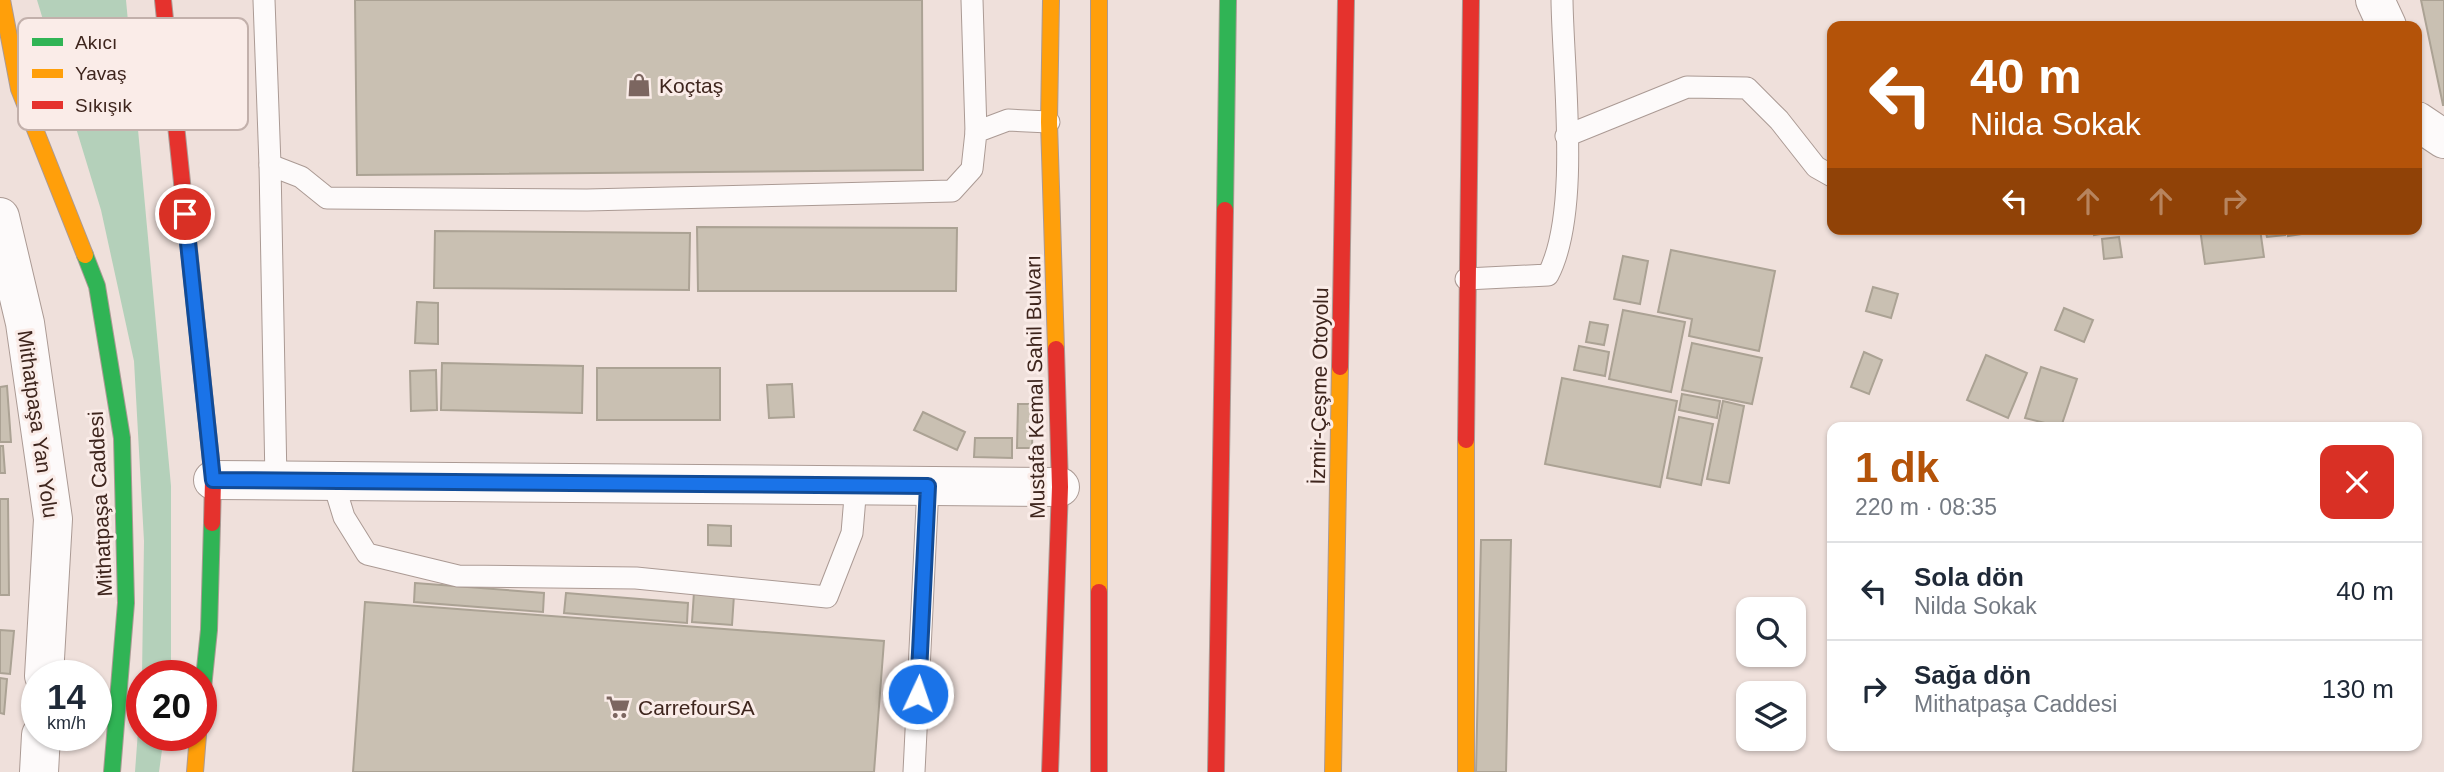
<!DOCTYPE html>
<html lang="tr">
<head>
<meta charset="utf-8">
<style>
  :root { --surface:#fff; --page:#f6f6f7; --text:#1f2937; --muted:#747a83; --line:#e0e1e3; --accent:#b45309 }
  body { margin:0; font-family:Helvetica,sans-serif; background:var(--page); color:var(--text); height:100vh; display:flex; flex-direction:column; font-size:26px; white-space:nowrap }
  * { box-sizing:border-box; margin:0 }
  p { font-size:23px; color:var(--muted) }
  .icon { flex:none; width:38px; height:38px; fill:none; stroke:currentColor; stroke-width:2; stroke-linecap:round; stroke-linejoin:round }
  .map { position:relative; flex:1; overflow:hidden }
  .drawer { position:absolute; left:1827px; top:422px; width:595px; height:329px; display:flex; flex-direction:column; background:var(--surface); border-radius:14px; box-shadow:0 2px 5px #0004 }
  .drawer>* { flex:none }
  .guide { position:absolute; left:1827px; top:21px; width:595px; height:214px; border-radius:14px; box-shadow:0 2px 5px #0004; background:#b45309; color:#fff; overflow:hidden }
  .tools { position:absolute; left:1736px; top:597px; display:grid; gap:14px }
  .tools a { display:grid; place-items:center; width:70px; height:70px; border-radius:14px; background:var(--surface); box-shadow:0 2px 5px #0004; font-size:35px }
  .speed { position:absolute; left:21px; top:660px; display:flex; gap:14px; font-size:35px; font-weight:700; text-align:center }
  .speed>* { display:grid; place-content:center; width:91px; height:91px; border-radius:50%; background:var(--surface); box-shadow:0 2px 5px #0004; line-height:1 }
  .speed small { font-size:18px; font-weight:400 }
  .speed .limit { border:10px solid #d22; background:#fff; color:#111 }
  .pin { position:absolute; display:grid; place-items:center; width:60px; height:60px; color:#fff; margin:-30px; border:4px solid #fff; border-radius:50%; box-shadow:0 2px 7px #0007 }
  .me { position:absolute; width:77px; margin:-38px; rotate:3deg; stroke-linejoin:round; filter:drop-shadow(0 0 5px #0008) }
  .turn { display:flex; align-items:center; gap:24px; height:147px; padding:0 28px; font-size:32px }
  .turn .icon { width:91px; height:91px; stroke-width:2.5 }
  .turn b { display:block; font-size:49px; line-height:60px }
  .lanes { display:flex; align-items:center; height:66px; padding:0 28px; background:#0003; justify-content:center; gap:35px; direction:ltr }
  .lanes .off { opacity:.35 }
  .round { display:grid; place-items:center; flex:none; width:74px; height:74px; border-radius:14px; background:var(--page) }
  .head { display:flex; align-items:center; justify-content:space-between; height:119px; padding:0 28px }
  h1 { font-size:42px; font-weight:800; line-height:52px; color:var(--accent) }
  ul { padding:0; list-style:none }
  li { display:flex; align-items:center; gap:21px; height:98px; padding:0 28px; border-top:2px solid var(--line) }
  li div { flex:1 }
  li b { display:block; font-size:26px }
  li em { font-style:normal }
  .map>svg:first-child { display:block }
</style>
</head>
<body>
<div class="map">
<svg width="2444" height="772" viewBox="0 0 2444 772">
  <rect width="100%" height="100%" fill="#efe0db"/>
  <g fill="#b4d0ba">
    <path d="M37 0H126L171 486V675H142L144 541 134 361 101 210Z"/>
    <path d="M142 676V735H164L159 772H135Z"/>
  </g>
  <g fill="#c9c0b2" stroke="#aba294" stroke-width="2">
    <path d="M355 0H922L923 170 357 175Z"/>
    <path d="M2421 0H2444V105H2443Z"/>
    <path d="M697 227 957 228 956 291H698Z"/>
    <path d="M2093 229H2119V231L2094 235Z"/>
    <path d="M2200 229H2260L2264 257 2205 264Z"/>
    <path d="M2265 229H2285V235L2267 237Z"/>
    <path d="M2288 229H2309V233L2288 236Z"/>
    <path d="M435 231 690 233 689 290 434 288Z"/>
    <path d="M2119 237 2122 257 2104 259 2102 239Z"/>
    <path d="M1671 250 1775 271 1759 351 1689 336 1692 319 1658 312Z"/>
    <path d="M1623 256 1648 261 1640 304 1614 299Z"/>
    <path d="M1873 287 1898 294 1891 318 1866 311Z"/>
    <path d="M417 302 438 303V344L415 343Z"/>
    <path d="M2064 308 2093 320 2084 342 2055 330Z"/>
    <path d="M1623 310 1685 322 1671 392 1609 379Z"/>
    <path d="M1590 322 1608 325 1604 345 1586 342Z"/>
    <path d="M1692 343 1762 358 1752 404 1682 390Z"/>
    <path d="M1579 346 1609 352 1605 376 1574 370Z"/>
    <path d="M1864 352 1882 360 1869 394 1851 387Z"/>
    <path d="M1986 355 2027 373 2008 418 1967 400Z"/>
    <path d="M442 363 583 366 582 413 441 410Z"/>
    <path d="M2041 367 2077 379 2061 427 2025 418Z"/>
    <rect x="597" y="368" width="123" height="52"/>
    <path d="M436 370 437 410 411 411 410 371Z"/>
    <path d="M1562 378 1677 401 1660 487 1545 464Z"/>
    <path d="M792 384 794 417 769 418 767 385Z"/>
    <path d="M7 386 11 442H0V387Z"/>
    <path d="M1682 394 1720 401 1717 418 1679 410Z"/>
    <path d="M1723 401 1744 406 1729 483 1707 479Z"/>
    <path d="M1018 404H1033L1032 448H1017Z"/>
    <path d="M923 412 965 432 957 450 914 430Z"/>
    <path d="M1679 417 1713 424 1701 485 1667 478Z"/>
    <path d="M975 438H1012V458L974 457Z"/>
    <path d="M0 446H3L5 473H0Z"/>
    <path d="M0 499H8L9 595H0Z"/>
    <path d="M708 525 731 526V546L708 545Z"/>
    <path d="M1481 540H1511L1506 772H1476Z"/>
    <path d="M415 583 544 593 543 612 414 602Z"/>
    <path d="M694 592 734 595 732 625 692 622Z"/>
    <path d="M566 593 688 603 687 623 564 613Z"/>
    <path d="M365 602 884 641 874 772H353Z"/>
    <path d="M0 630 14 631 10 674 0 673Z"/>
    <path d="M0 678 7 679 4 714 0 713Z"/>
  </g>
  <g fill="none" stroke-linecap="round" stroke-linejoin="round">
    <g stroke="#ab9a94" stroke-width="23">
      <g id="lane">
        <path d="M264 0 270 165"/>
        <path d="M972 0 976 132"/>
        <path d="M1566 136 1687 87 1747 88 1779 120 1816 167 1832 176"/>
        <path d="M1466 279 1548 275C1581 212 1563 74 1562 0"/>
        <path d="M276 481 270 165 301 177 327 198 587 200 952 191 972 169 976 132 1008 120 1049 122"/>
        <path d="M333 481 344 517 367 554 458 576 636 578 827 597 852 533 856 485"/>
        <path d="M914 772 928 486"/>
      </g>
    </g>
    <g stroke="#ab9a94" stroke-width="40">
      <g id="street">
        <path d="M2375 0 2387 26"/>
        <path d="M2417 121 2444 139"/>
        <path d="M0 217 25 323 53 519 44 676"/>
        <path d="M213 480 1060 487"/>
        <path d="M39 772 41 735"/>
      </g>
    </g>
    <g stroke="#ab9a94" stroke-width="18">
      <g id="fast">
        <path d="M1225 210 1228 0"/>
        <path d="M85 255 97 286 122 438 126 603 112 772"/>
        <path d="M201 707 209 630 212 523"/>
      </g>
    </g>
    <g stroke="#ab9a94" stroke-width="18">
      <g id="slow">
        <path d="M2 0 19 89 85 255"/>
        <path d="M1051 0 1049 122 1056 349"/>
        <path d="M1099 0V592"/>
        <path d="M1466 440V772"/>
        <path d="M195 772 198 735"/>
        <path d="M1333 772 1340 367"/>
      </g>
    </g>
    <g stroke="#ab9a94" stroke-width="18">
      <g id="jam">
        <path d="M163 0 213 480 212 523"/>
        <path d="M1340 367 1346 0"/>
        <path d="M1466 440 1471 0"/>
        <path d="M1099 592V772"/>
        <path d="M1050 772 1060 487 1056 349"/>
        <path d="M1216 772 1225 210"/>
      </g>
    </g>
    <use href="#lane" stroke="#fdfafa" stroke-width="21"/>
    <use href="#street" stroke="#fdfafa" stroke-width="38"/>
    <use href="#fast" stroke="#30b455" stroke-width="16"/>
    <use href="#slow" stroke="#ff9f0a" stroke-width="16"/>
    <use href="#jam" stroke="#e5322d" stroke-width="16"/>
  </g>
  <g fill="none" stroke-linecap="round" stroke-linejoin="round">
    <g stroke="#114b97" stroke-width="18">
      <path id="route" d="M185 214 213 480 928 486 918 694"/>
    </g>
    <use href="#route" stroke="#1a73e8" stroke-width="12"/>
  </g>
  <defs>
    <g id="shop-bare" transform="scale(1.89)"><path d="M-5-2.5h2.3a2.7 3.5 0 0 1 5.4 0H5L5.5 6h-11ZM-1.5-2.5h3a1.5 2.3 0 0 0-3 0Z" fill="#7c6660" stroke="#faece8" stroke-width="2.5" paint-order="stroke"/></g>
    <g id="supermarket-bare" transform="scale(1.89)"><path d="M-6-5.5h2.5l.6 2H6L4.5 2H-2.5L-4.4-4H-6ZM-1.5 3.2a1.3 1.3 0 1 0 .1 0ZM3 3.2a1.3 1.3 0 1 0 .1 0Z" fill="#7c6660" stroke="#faece8" stroke-width="2.5" paint-order="stroke"/></g>
  </defs>
  <g fill-rule="evenodd">
    <use href="#shop-bare" x="639" y="85"/>
    <use href="#supermarket-bare" x="618" y="707"/>
  </g>
  <g text-anchor="middle" dominant-baseline="central" stroke-width="6" stroke-linejoin="round" paint-order="stroke">
    <g font-size="21" fill="#3e251d" stroke="#faece8" text-anchor="start">
      <text x="659" y="85">Koçtaş</text>
      <text x="638" y="707">CarrefourSA</text>
    </g>
    <g font-size="21" fill="#3e251d" stroke="#faece8">
      <text transform="translate(1319 386) rotate(-89)">İzmir-Çeşme Otoyolu</text>
      <text transform="translate(1035 387) rotate(-91)">Mustafa Kemal Sahil Bulvarı</text>
      <text transform="translate(38 424) rotate(82)">Mithatpaşa Yan Yolu</text>
      <text transform="translate(100 504) rotate(-93)">Mithatpaşa Caddesi</text>
    </g>
  </g>
  <rect x="18" y="18" width="230" height="112" rx="10" fill="#faece8" stroke="#c2b0ab" stroke-width="2"/>
  <rect x="32" y="38" width="31" height="8" fill="#30b455"/>
  <rect x="32" y="69" width="31" height="9" fill="#ff9f0a"/>
  <rect x="32" y="101" width="31" height="8" fill="#e5322d"/>
  <g font-size="19" fill="#3e251d">
    <text x="75" y="49">Akıcı</text>
    <text x="75" y="80">Yavaş</text>
    <text x="75" y="112">Sıkışık</text>
  </g>
</svg>
<div class="tools">
<a><svg class="icon" aria-label="search" viewBox="0 0 24 24"><circle cx="10" cy="10" r="6"/><path d="M15 15l6 6"/></svg></a>
<a><svg class="icon" aria-label="layers" viewBox="0 0 24 24"><path d="M12 4l9 5-9 5-9-5zM3 14l9 5 9-5"/></svg></a>
</div>
<div class="speed"><div>14<small>km/h</small></div><div class="limit">20</div></div>
<div class="pin" style="left:185px;top:214px;background:#d93025"><svg class="icon" aria-label="arrive" viewBox="0 0 24 24"><path d="M6 21V4h12l-3 4 3 4H6"/></svg></div>
<svg class="me" style="left:918px;top:694px" viewBox="-20 -20 40 40"><circle r="17" fill="#1a73e8" stroke="#fff" stroke-width="3"/><path d="M0-11L8 9 0 5-8 9z" fill="#fff"/></svg>
<div class="guide">
<div class="turn"><svg class="icon" aria-label="left" viewBox="0 0 24 24"><path d="M17 20v-9H6M10 6l-5 5 5 5"/></svg><div><b>40 m</b>Nilda Sokak</div></div>
<div class="lanes"><svg class="icon" aria-label="left" viewBox="0 0 24 24"><path d="M17 20v-9H6M10 6l-5 5 5 5"/></svg><svg class="icon off" aria-label="ahead" viewBox="0 0 24 24"><path d="M12 20V5M6 11l6-6 6 6"/></svg><svg class="icon off" aria-label="ahead" viewBox="0 0 24 24"><path d="M12 20V5M6 11l6-6 6 6"/></svg><svg class="icon off" aria-label="right" viewBox="0 0 24 24"><path d="M7 20v-9h11M14 6l5 5-5 5"/></svg></div>
</div>
<section class="drawer">
<div class="head"><div><h1>1 dk</h1><p>220 m · 08:35</p></div><a class="round" style="background:#d93025;color:#fff"><svg class="icon" aria-label="close" viewBox="0 0 24 24"><path d="M6 6l12 12M18 6L6 18"/></svg></a></div>
<ul>
<li><svg class="icon" aria-label="left" viewBox="0 0 24 24"><path d="M17 20v-9H6M10 6l-5 5 5 5"/></svg><div><b>Sola dön</b><p>Nilda Sokak</p></div><em>40 m</em></li>
<li><svg class="icon" aria-label="right" viewBox="0 0 24 24"><path d="M7 20v-9h11M14 6l5 5-5 5"/></svg><div><b>Sağa dön</b><p>Mithatpaşa Caddesi</p></div><em>130 m</em></li>
</ul>
</section>
</div>
</body>
</html>
